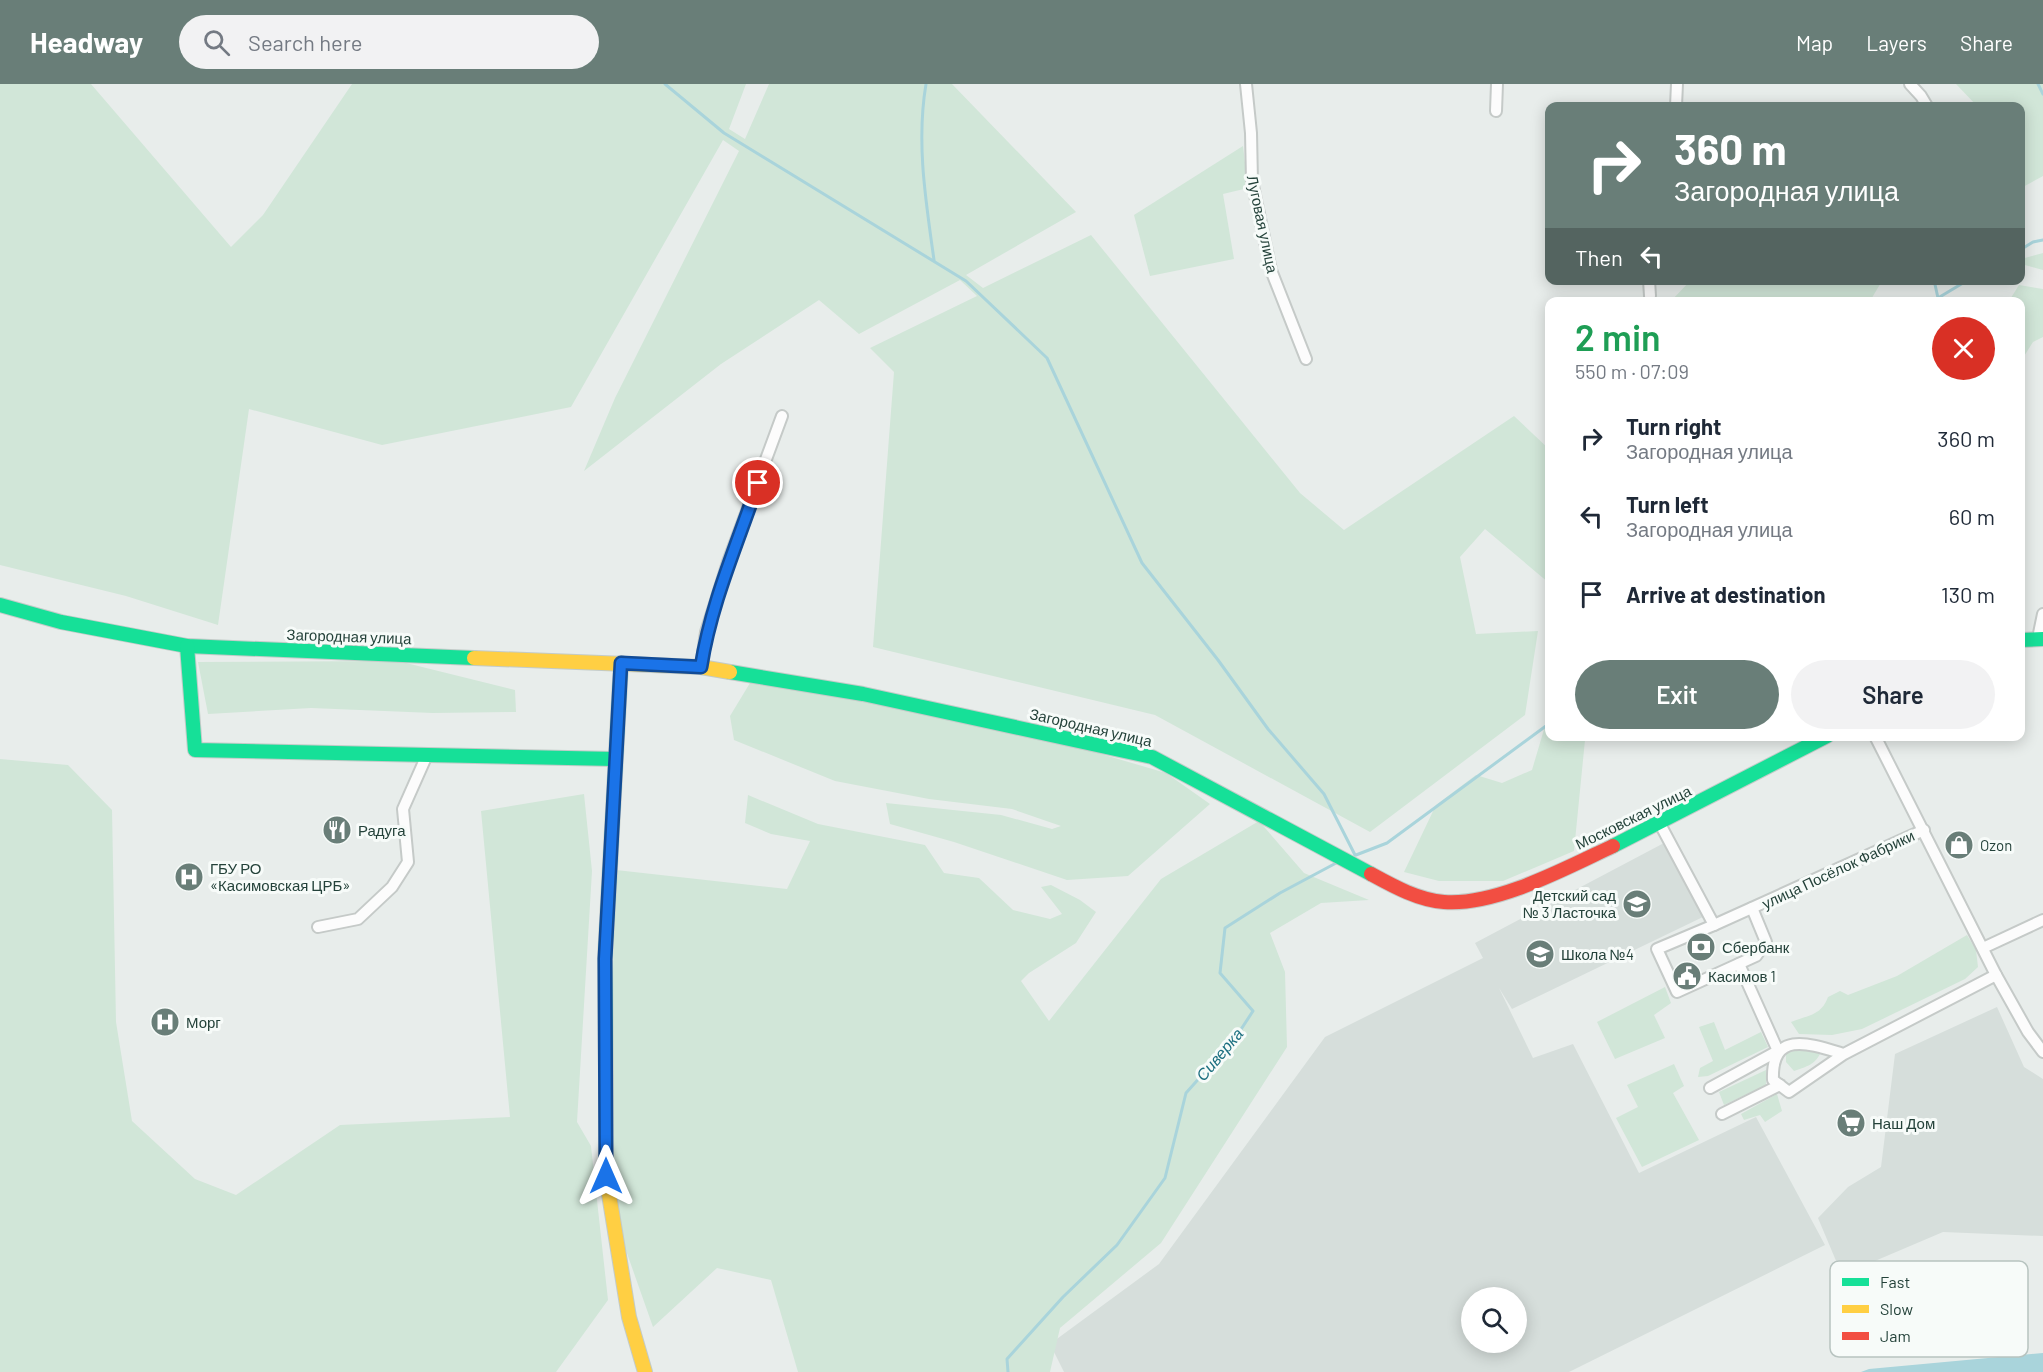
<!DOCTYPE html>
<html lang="en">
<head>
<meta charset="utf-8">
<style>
  :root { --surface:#fff; --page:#f2f2f3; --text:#1f2937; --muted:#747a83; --accent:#697e78 }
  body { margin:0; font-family:Barlow,sans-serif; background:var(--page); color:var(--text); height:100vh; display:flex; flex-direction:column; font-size:22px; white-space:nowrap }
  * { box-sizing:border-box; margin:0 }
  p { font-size:20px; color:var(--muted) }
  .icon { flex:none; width:33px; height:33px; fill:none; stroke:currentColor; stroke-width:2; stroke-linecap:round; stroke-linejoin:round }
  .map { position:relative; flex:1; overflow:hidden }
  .drawer { position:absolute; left:1545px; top:213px; width:480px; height:444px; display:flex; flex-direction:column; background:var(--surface); border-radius:12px; box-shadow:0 3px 15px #0003 }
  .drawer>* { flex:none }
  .guide { position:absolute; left:1545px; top:18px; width:480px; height:183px; border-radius:12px; box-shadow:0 3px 15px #0003; background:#697e78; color:#fff; overflow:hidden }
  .buttons { position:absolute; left:1461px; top:1203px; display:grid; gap:12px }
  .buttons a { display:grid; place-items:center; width:66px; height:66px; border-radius:50%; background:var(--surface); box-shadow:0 3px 15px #0003; font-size:30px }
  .pin { position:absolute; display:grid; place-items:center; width:51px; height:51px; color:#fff; margin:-26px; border:3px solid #fff; border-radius:50%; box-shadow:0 2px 6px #0007 }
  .me { position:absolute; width:66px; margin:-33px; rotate:0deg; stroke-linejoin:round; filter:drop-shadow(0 0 4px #0008) }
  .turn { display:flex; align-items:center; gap:21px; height:126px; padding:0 30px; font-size:27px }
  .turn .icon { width:78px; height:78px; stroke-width:2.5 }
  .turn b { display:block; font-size:42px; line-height:51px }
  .then { display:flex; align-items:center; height:57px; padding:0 30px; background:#0003; gap:12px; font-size:22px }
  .round { display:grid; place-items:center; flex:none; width:63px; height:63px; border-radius:32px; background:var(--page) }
  .overview { display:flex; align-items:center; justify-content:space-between; height:102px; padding:0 30px }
  h1 { font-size:36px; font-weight:600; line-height:45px; color:#1e9e55 }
  .cta { display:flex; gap:12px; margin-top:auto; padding:12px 30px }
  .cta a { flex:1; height:69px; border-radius:36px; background:var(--accent); color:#fff; font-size:24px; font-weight:600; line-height:69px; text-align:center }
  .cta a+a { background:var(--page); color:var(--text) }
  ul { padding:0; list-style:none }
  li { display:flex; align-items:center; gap:18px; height:78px; padding:0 30px }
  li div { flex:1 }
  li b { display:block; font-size:22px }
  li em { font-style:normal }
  header { display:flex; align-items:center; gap:36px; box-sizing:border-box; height:84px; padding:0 30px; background:var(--accent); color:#fff }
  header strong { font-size:28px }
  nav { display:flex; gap:33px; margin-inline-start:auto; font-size:21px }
  .search { width:420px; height:54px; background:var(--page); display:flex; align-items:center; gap:15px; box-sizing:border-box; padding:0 21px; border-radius:33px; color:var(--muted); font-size:22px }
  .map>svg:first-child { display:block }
</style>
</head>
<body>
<header>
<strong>Headway</strong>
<div class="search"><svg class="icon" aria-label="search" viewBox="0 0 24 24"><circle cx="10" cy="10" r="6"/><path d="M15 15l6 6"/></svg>Search here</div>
<nav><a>Map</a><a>Layers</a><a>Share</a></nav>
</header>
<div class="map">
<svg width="2043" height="1288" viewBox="0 0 2043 1288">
  <rect width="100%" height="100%" fill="#e8edeb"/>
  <g fill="#d6dedb" fill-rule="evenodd">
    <path d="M1664 759 1705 832 1512 925 1499 904 1533 974 1573 960 1639 1089 1756 1033 1825 1161 1569 1288H1064L1050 1260 1159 1180 1325 953 1483 874 1475 859ZM1472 1214H1516V1258H1472Z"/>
    <path d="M1997 923 2024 983 2043 995V1152L1943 1148 1842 1191 1818 1134 1848 1103 1881 1083 1895 970Z"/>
  </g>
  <g fill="#d1e6d8">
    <path d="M0 0H91L231 163 263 131 352 0H746L729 45 745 55 769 0H952L1076 128 966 191 983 204 1091 151 1300 409 1344 446 1514 332 1549 365V499L1485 445 1460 473 1476 550 1538 547 1525 631 1370 748 1155 631 873 563 894 288 870 264 977 212 960 196 859 250 819 216 721 280 584 387 615 314 739 67 723 56 571 323 382 361 249 325 218 541 126 512 0 481Z"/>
    <path d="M1956 0H2043V92L2021 104 2020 22H1977Z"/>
    <path d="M1243 62 1248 104 1223 110 1234 175 1150 192 1134 131Z"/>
    <path d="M2043 169V186L2021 180V175Z"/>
    <path d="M1690 197V196L1882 197 1870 217H1671Z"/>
    <path d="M2019 201 2043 205V253L2033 258 2021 277 2020 218 2009 217Z"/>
    <path d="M398 577 515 606 516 628 433 629 311 624 208 630 198 578Z"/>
    <path d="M750 599 779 602 871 617 1050 655 1166 689 1210 720 1128 792 1067 796 954 758 890 740 886 719 1001 731 1052 745 1061 742 1012 725 929 715 835 697 734 656 730 632Z"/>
    <path d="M1549 637 1550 652 1591 653 1585 656 1574 767 1503 797H1439L1404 788 1436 721 1476 691 1502 699 1532 686 1545 642Z"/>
    <path d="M0 675 68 681 112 726 116 938 132 1037 195 1095 236 1111 340 1041 510 1033 481 727 584 710 592 787 577 1038 591 1062 608 1216 556 1288H0Z"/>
    <path d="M748 711 818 740 925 761 944 789 979 794 1013 826 1050 835 1062 830 1041 803 1051 801 1080 816 1096 828 1076 859 1029 889 1021 897 1049 937 1161 795 1259 737 1304 789 1369 816 1321 819 1270 849 1285 888 1287 963 1161 1159 1060 1244 1050 1288H798L771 1196 717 1184 653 1243 623 1158 607 1082 616 786 787 805 810 757 771 750 745 739Z"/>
    <path d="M1967 851 1976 866 1978 883 1965 895 1862 945 1832 951 1799 950 1791 938C1808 931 1821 932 1828 913L1840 907 1848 911 1897 892Z"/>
    <path d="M1665 903 1671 919 1654 931 1665 954 1615 975 1597 938Z"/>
    <path d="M1714 938 1725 966 1761 948 1768 963 1708 992 1698 993 1700 984 1713 977 1699 943Z"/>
    <path d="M1798 966 1821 967C1817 980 1806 983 1794 987L1786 978V969Z"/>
    <path d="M1674 980 1684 1002 1673 1009 1699 1056 1642 1083 1616 1034 1638 1023 1627 1001Z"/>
    <path d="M1766 986V1001L1724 1021 1719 1008Z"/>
    <path d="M1777 1010 1782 1027 1765 1038 1760 1031 1744 1036 1741 1030Z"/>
  </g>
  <path fill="#a9d4db" d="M2043 1269V1288H1861L1869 1285Z"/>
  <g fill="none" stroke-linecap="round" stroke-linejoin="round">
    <g stroke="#a9d4db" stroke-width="3">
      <path d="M665 0 724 49 966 197 1047 274 1142 479 1218 576 1268 645 1324 710 1355 771"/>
      <path d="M926 0C916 59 926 118 934 176"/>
      <path d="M2038 0 2043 10"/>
      <path d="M2020 166 2033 158 2043 156"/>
      <path d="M1934 196 1938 214"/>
      <path d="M1936 218 1938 214 1968 196"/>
      <path d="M1356 771 1387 759 1550 639"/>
      <path d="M1008 1288 1007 1275 1063 1213 1117 1161 1165 1094 1186 1009 1236 953 1253 927 1220 889 1225 844 1280 809 1338 778"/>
    </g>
    <g stroke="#c5cac8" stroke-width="14">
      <g id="street">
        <path d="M1246 0 1251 49 1252 97 1271 186 1306 275"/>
        <path d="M1910 0 1921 12 1927 22"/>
        <path d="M1676 22 1677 0"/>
        <path d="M1496 27 1497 0"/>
        <path d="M1649 196 1650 212"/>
        <path d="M2038 554 2043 530"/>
        <path d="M701 583 706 548 728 478 782 332"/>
        <path d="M1875 652 1996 891 2028 948 2043 968"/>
        <path d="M1660 740 1714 841 1924 746"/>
        <path d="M1714 841 1657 865 1677 908 1756 872 1766 858 1752 824"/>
        <path d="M318 843 358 835 392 803 408 778 403 725 427 671"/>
        <path d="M1983 864 2043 836"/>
        <path d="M1844 970 1789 1008 1773 996C1771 945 1811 960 1844 970L1996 891"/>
        <path d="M1710 1004 1778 967 1739 880"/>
        <path d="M1722 1030 1780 1001"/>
      </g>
    </g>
    <g stroke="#c3cbc8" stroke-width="16">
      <g id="fast">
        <path d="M0 521 61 538 187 562 474 574"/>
        <path d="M2020 556 2043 555"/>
        <path d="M187 562 195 666 615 675"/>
        <path d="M730 588 863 610 1152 673 1371 790"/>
        <path d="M1613 762 1827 652"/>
        <path d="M606 993 605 875 621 579"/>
      </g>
    </g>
    <g stroke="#c3cbc8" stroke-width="16">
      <g id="slow">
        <path d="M474 574 701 583 730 588"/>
        <path d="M606 993V1092L629 1233 645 1288"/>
      </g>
    </g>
    <g stroke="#c3cbc8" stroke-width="16">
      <path id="jam" d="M1371 790C1393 802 1418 816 1444 818 1496 822 1566 784 1613 762"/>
    </g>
    <use href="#street" stroke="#fcfcfc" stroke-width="10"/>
    <use href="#fast" stroke="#16e098" stroke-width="14"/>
    <use href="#slow" stroke="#ffcf43" stroke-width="14"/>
    <use href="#jam" stroke="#f24e42" stroke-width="14"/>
  </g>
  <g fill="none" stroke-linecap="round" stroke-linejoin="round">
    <g stroke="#114b97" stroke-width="15">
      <path id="route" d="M606 1092 605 875 621 579 701 583C711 519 737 461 758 399"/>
    </g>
    <use href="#route" stroke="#1a73e8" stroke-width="10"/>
  </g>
  <defs>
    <g id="restaurant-disc" transform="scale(1.5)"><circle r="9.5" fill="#697e78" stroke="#f7fbf9"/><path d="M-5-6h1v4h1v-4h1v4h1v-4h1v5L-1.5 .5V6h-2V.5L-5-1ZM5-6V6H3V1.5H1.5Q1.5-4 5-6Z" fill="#fff"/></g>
    <g id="shop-disc" transform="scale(1.5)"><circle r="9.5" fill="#697e78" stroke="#f7fbf9"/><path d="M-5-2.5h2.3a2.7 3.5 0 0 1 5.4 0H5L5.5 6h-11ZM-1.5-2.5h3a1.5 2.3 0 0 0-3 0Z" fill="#fff"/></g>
    <g id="hospital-disc" transform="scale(1.5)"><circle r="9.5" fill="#697e78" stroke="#f7fbf9"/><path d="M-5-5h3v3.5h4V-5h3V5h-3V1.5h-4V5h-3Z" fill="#fff"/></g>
    <g id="school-disc" transform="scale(1.5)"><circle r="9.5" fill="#697e78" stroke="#f7fbf9"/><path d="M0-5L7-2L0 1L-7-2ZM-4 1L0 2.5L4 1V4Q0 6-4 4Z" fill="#fff"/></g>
    <g id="bank-disc" transform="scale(1.5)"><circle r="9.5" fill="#697e78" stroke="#f7fbf9"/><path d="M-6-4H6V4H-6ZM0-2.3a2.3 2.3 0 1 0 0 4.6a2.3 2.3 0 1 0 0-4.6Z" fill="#fff"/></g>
    <g id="civic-disc" transform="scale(1.5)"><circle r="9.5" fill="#697e78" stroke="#f7fbf9"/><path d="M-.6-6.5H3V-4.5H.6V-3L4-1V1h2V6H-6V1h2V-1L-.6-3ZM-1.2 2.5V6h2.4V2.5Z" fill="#fff"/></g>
    <g id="supermarket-disc" transform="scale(1.5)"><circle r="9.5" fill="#697e78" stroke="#f7fbf9"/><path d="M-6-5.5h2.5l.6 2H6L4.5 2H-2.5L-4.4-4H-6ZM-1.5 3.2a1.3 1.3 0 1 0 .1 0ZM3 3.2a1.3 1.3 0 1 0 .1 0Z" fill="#fff"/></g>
  </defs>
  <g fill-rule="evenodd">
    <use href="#restaurant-disc" x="337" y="746"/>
    <use href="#shop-disc" x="1959" y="761"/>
    <use href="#hospital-disc" x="189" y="793"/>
    <use href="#school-disc" x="1637" y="820"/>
    <use href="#bank-disc" x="1701" y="863"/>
    <use href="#school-disc" x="1540" y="870"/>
    <use href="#civic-disc" x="1687" y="892"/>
    <use href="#hospital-disc" x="165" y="938"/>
    <use href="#supermarket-disc" x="1851" y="1039"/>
  </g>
  <g text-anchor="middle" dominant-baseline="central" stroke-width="6" stroke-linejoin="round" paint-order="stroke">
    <g font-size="15" fill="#24423a" stroke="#f7fbf9">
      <text transform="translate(1263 140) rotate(78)">Луговая улица</text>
      <text transform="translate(349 552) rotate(2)">Загородная улица</text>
      <text transform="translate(1091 643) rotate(13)">Загородная улица</text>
      <text transform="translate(1633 733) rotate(-26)">Московская улица</text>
      <text transform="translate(1838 785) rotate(-25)">улица Посёлок Фабрики</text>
    </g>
    <g font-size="15" fill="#24423a" stroke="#f7fbf9" text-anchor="start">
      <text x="358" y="746">Радуга</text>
      <text x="1980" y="761">Ozon</text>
      <text x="210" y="784">ГБУ РО<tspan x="210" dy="17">«Касимовская ЦРБ»</tspan></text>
      <text x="1616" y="811" text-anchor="end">Детский сад<tspan x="1616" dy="17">№ 3 Ласточка</tspan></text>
      <text x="1722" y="863">Сбербанк</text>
      <text x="1561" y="870">Школа №4</text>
      <text x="1708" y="892">Касимов 1</text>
      <text x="186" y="938">Морг</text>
      <text x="1872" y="1039">Наш Дом</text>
    </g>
    <g font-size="16" font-style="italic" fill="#1c6f80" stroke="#f7fbf9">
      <text transform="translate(1219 970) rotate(-50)">Сиверка</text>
    </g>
  </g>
  <rect x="1830" y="1177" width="198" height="96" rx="9" fill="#f7fbf9" stroke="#b8c4c0" stroke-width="1.5"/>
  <rect x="1842" y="1194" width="27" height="8" fill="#16e098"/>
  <rect x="1842" y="1221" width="27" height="8" fill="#ffcf43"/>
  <rect x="1842" y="1248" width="27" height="8" fill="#f24e42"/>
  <g font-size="16" fill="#24423a">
    <text x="1880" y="1204">Fast</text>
    <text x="1880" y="1231">Slow</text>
    <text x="1880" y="1258">Jam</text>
  </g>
</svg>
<div class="buttons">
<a><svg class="icon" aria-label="search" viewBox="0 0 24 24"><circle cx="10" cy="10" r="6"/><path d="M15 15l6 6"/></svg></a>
</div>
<div class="pin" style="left:758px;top:399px;background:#d93025"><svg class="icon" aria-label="arrive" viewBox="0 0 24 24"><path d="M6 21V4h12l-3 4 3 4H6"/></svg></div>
<svg class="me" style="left:606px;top:1092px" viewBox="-20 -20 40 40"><path d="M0-17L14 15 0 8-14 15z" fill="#1a73e8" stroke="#fff" stroke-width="4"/></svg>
<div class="guide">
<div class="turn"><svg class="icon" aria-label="right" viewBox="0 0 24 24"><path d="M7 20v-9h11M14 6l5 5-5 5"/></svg><div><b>360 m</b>Загородная улица</div></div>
<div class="then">Then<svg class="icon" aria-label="left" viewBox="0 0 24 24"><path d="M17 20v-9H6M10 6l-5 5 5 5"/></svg></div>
</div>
<section class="drawer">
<div class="overview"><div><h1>2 min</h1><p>550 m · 07:09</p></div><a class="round" style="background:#d93025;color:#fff"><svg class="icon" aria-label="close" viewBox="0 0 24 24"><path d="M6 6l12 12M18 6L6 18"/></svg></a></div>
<ul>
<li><svg class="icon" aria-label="right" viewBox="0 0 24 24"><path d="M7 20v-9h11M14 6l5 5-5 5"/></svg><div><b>Turn right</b><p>Загородная улица</p></div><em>360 m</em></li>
<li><svg class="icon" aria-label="left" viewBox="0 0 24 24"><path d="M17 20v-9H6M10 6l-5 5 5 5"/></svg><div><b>Turn left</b><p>Загородная улица</p></div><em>60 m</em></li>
<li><svg class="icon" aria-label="arrive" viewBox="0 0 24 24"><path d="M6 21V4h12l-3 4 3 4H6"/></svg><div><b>Arrive at destination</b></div><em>130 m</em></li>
</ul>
<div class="cta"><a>Exit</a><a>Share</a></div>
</section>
</div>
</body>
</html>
